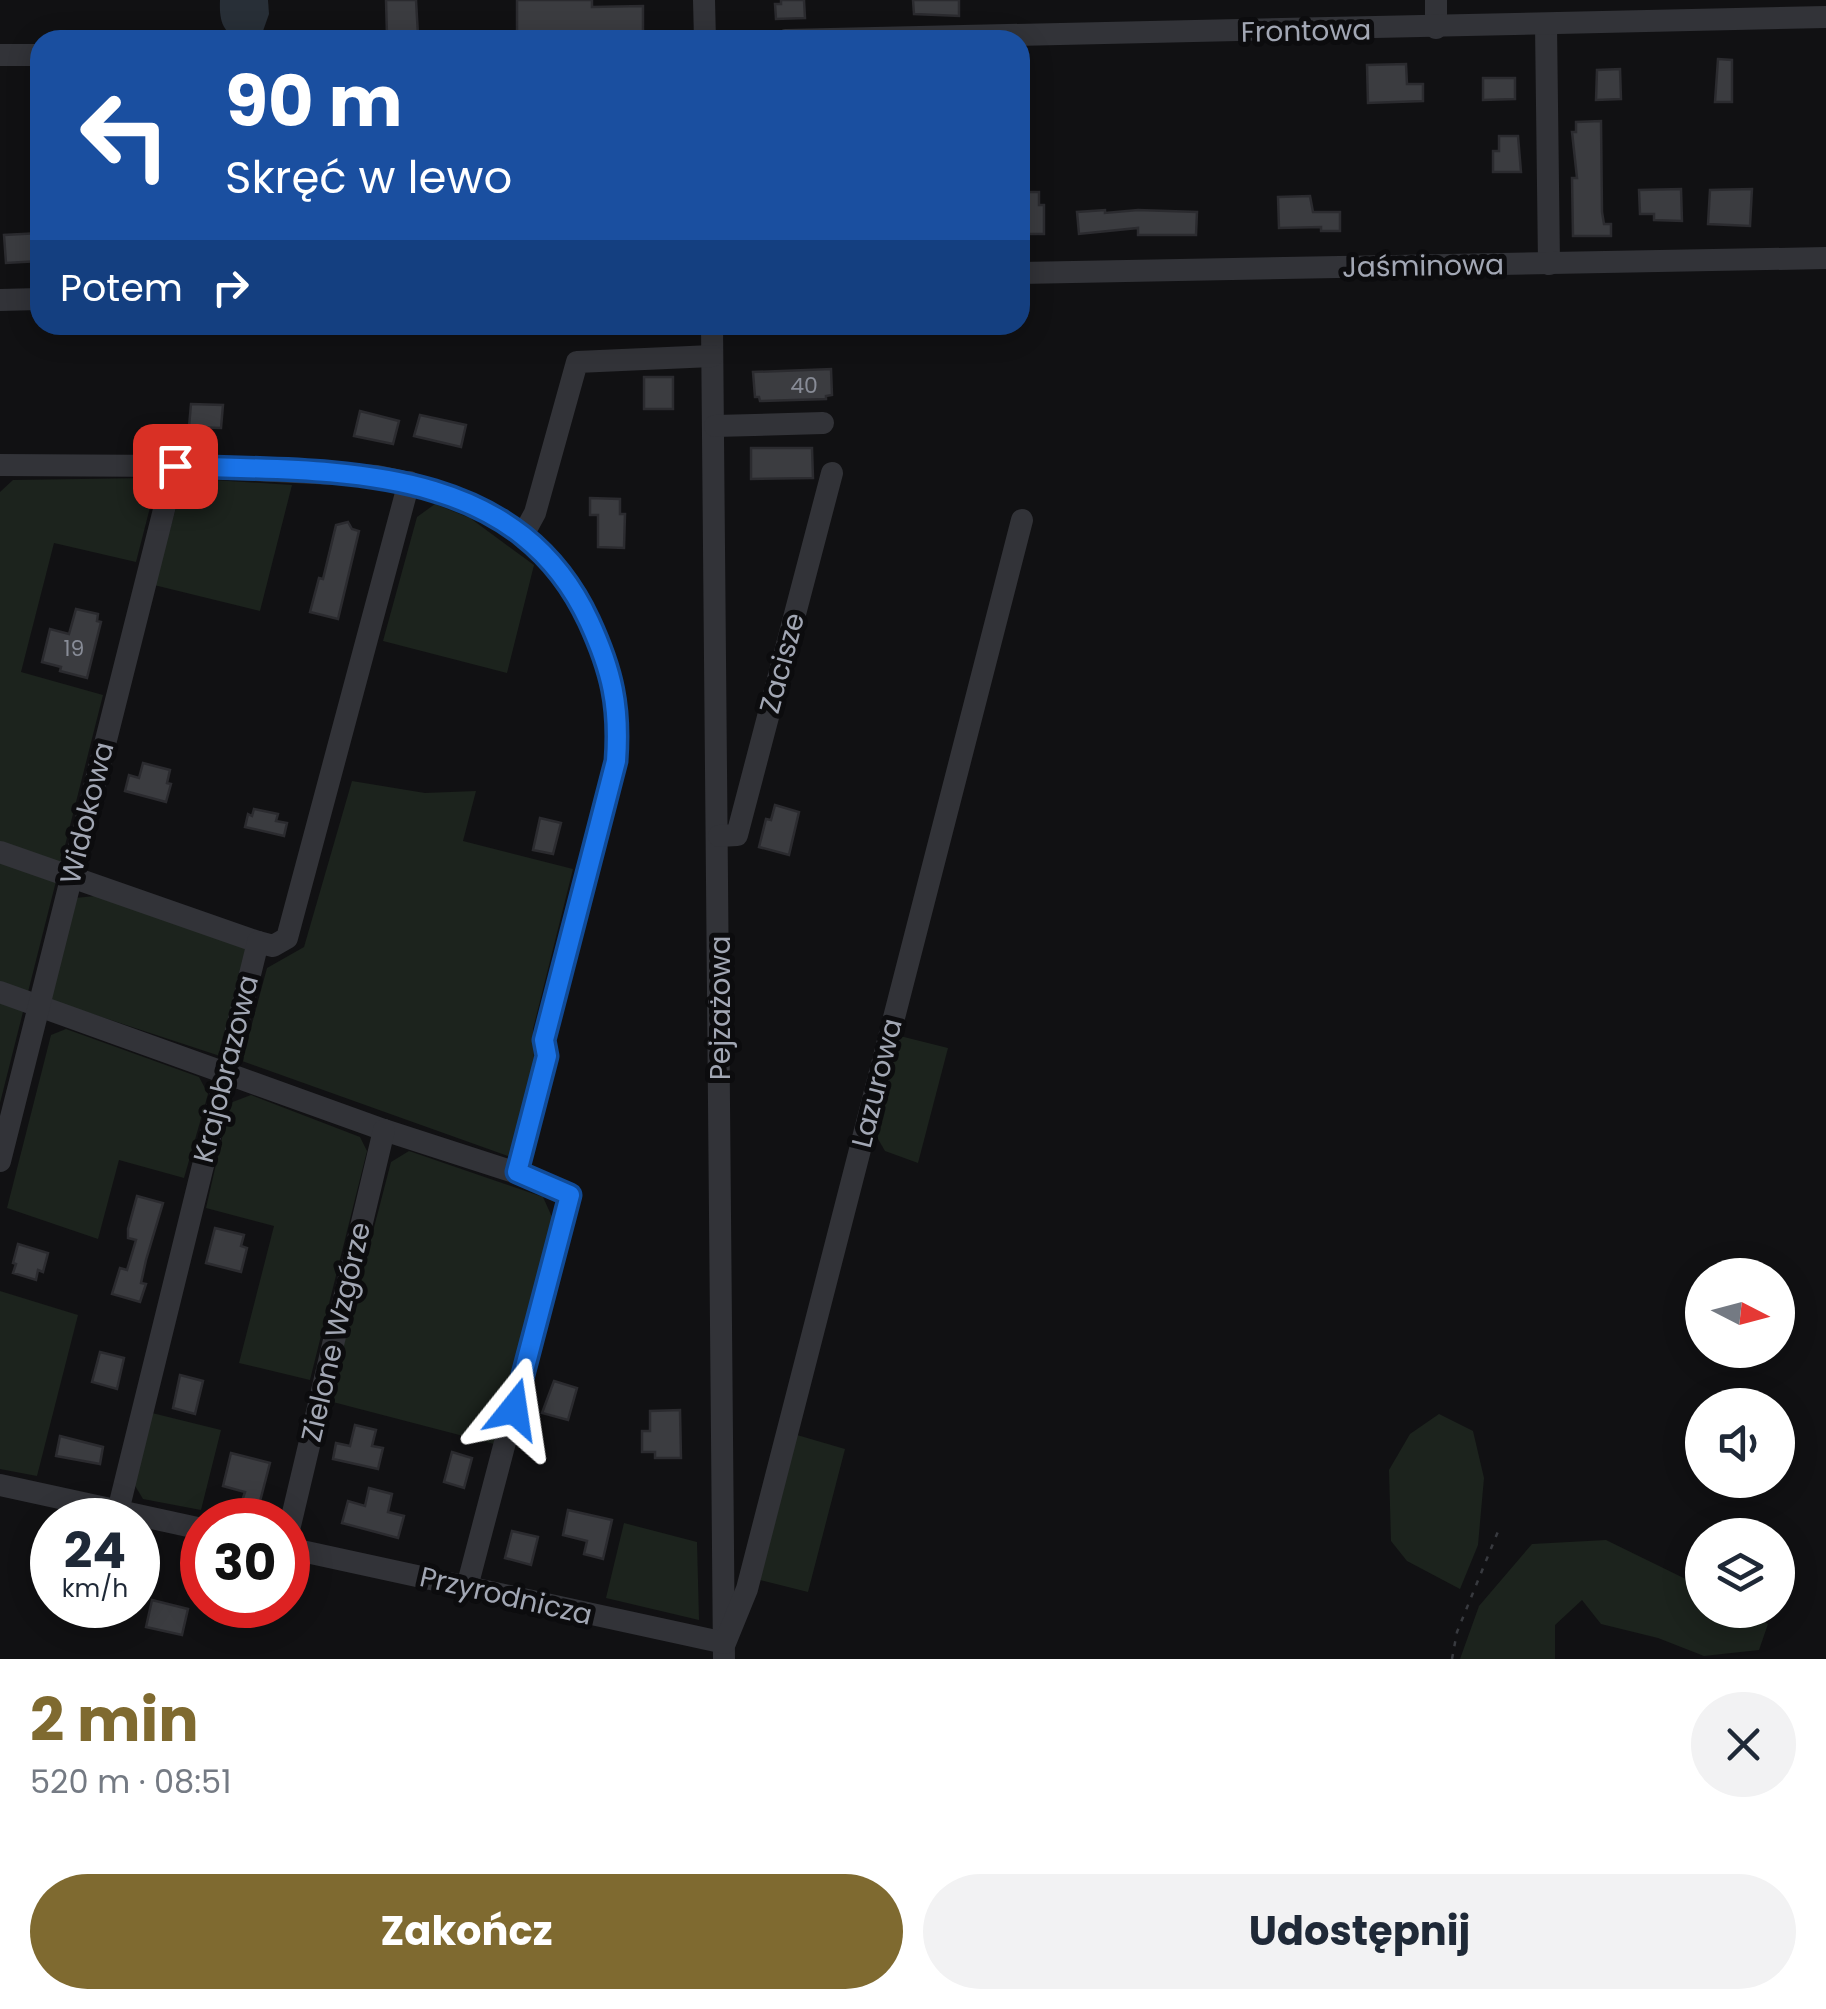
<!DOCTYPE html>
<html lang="pl">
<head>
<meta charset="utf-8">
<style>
  :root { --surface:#fff; --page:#f2f2f3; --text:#1f2937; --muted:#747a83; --accent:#7f6a30 }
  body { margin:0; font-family:Poppins,sans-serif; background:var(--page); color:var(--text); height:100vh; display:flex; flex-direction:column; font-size:38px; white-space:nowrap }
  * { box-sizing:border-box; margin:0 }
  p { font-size:32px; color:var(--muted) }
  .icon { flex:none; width:55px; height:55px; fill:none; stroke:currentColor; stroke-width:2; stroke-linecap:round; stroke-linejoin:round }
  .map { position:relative; height:1659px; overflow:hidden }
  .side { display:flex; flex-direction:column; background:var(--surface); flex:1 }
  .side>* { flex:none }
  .guide { position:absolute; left:30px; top:30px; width:1000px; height:305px; border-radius:30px; box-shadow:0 5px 25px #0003; background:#1a4fa0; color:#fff; overflow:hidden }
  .needle { width:65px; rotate:96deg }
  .tools { position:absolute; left:1685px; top:1258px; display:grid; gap:20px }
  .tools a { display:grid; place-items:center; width:110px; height:110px; border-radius:50%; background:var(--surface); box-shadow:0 5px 25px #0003; font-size:50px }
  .speed { position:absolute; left:30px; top:1498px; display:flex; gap:20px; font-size:50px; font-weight:700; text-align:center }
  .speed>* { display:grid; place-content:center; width:130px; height:130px; border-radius:50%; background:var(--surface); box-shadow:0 5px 25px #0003; line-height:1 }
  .speed small { font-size:25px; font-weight:400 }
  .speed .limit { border:15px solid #d22; background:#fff; color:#111 }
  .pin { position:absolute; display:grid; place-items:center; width:85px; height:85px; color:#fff; margin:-42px; border-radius:20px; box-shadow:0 5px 15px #0006 }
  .me { position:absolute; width:110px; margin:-55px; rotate:15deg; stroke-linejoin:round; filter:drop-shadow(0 0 8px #0008) }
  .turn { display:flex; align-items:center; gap:35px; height:210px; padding:0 30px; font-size:45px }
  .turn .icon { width:130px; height:130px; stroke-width:2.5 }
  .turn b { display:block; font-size:70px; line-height:85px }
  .then { display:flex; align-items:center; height:95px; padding:0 30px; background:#0003; gap:20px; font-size:38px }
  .round { display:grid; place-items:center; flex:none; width:105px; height:105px; border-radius:52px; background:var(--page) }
  .summary { display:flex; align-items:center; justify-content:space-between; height:170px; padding:0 30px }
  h1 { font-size:60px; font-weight:700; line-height:75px; color:var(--accent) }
  .button { display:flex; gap:20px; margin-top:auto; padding:20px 30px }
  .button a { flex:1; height:115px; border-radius:60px; background:var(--accent); color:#fff; font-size:40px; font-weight:700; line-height:115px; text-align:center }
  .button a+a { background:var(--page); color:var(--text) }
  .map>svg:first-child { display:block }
</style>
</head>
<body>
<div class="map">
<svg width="1826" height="1659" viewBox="0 0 1826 1659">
  <rect width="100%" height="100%" fill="#111113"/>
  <g fill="#1c231d">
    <path d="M147 478 155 488 136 562 54 543 21 672 103 695 0 1103V492L13 480Z"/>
    <path d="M197 479 292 485 260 611 154 585 182 487Z"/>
    <path d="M435 504 470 518 534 565 507 673 383 641 417 517Z"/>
    <path d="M352 781 425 793 476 791 463 841 573 869 533 1029 534 1060 511 1157 242 1061 267 968 304 947Z"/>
    <path d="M95 896 247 949 220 1056 50 1000 75 898Z"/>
    <path d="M66 1029 199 1077 208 1094 184 1178 119 1160 98 1239 7 1208 51 1035Z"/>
    <path d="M900 1036 948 1048 918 1163 885 1151 874 1132Z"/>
    <path d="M251 1095 360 1137 367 1151 310 1380 239 1363 274 1226 206 1208 230 1103Z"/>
    <path d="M409 1151 543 1197 552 1217 494 1444 329 1401 391 1162Z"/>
    <path d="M0 1291 78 1315 37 1476 0 1469Z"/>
    <path d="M152 1413 221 1430 201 1510 143 1499 134 1484Z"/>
    <path d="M1439 1414 1473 1431 1484 1478 1478 1545 1460 1589 1407 1561 1391 1541 1389 1470 1410 1434Z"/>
    <path d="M797 1435 845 1449 808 1592 760 1580Z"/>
    <path d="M624 1523 697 1542 699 1620 606 1598Z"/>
    <path d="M1606 1540 1702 1587V1610H1744L1768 1624 1759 1650 1704 1656 1658 1638 1601 1624 1582 1600 1555 1625V1659H1460L1479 1606 1532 1544Z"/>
  </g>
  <path fill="#282f37" d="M220 0H268L269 14 263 31 246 40C223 36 219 22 220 0Z"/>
  <g fill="#3b3c40" stroke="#2b2b2f" stroke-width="2.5">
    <path d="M386 0H416L418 35 387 36Z"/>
    <path d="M517 0H592V7L643 6V35L517 36Z"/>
    <path d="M781 0H804L805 18 776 19 775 4H781Z"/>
    <path d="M913 0H959V16L914 14Z"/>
    <path d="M1718 59 1732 60V102H1715Z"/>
    <path d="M1406 64 1407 84H1423V101L1368 103 1367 65Z"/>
    <path d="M1620 69 1621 99 1596 100 1597 70Z"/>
    <path d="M1483 78H1515V99L1483 100Z"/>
    <path d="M1601 121 1602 212 1604 224H1611V236H1573L1572 178H1577L1572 132H1576V122Z"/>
    <path d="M1499 136H1518L1521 172H1493V151H1499Z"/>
    <path d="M1681 189 1682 221 1654 220V214H1640L1639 190Z"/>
    <path d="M1752 189 1750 226 1708 224 1710 190Z"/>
    <path d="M1020 192H1039V205H1044V234H1024Z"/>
    <path d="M1310 196 1313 212H1340V231H1321V227L1279 228 1278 197Z"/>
    <path d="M1105 210V213L1138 210 1197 212 1196 235H1138V228L1079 234 1077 212Z"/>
    <path d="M40 233V261L6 263 4 235Z"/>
    <path d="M831 369 832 395 826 396V399L760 401 759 397H755L753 372Z"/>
    <rect x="644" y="377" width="29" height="32"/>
    <path d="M191 404 223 405 221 428 189 427Z"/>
    <path d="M360 411 399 421 393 444 354 436Z"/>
    <path d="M420 415 466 425 461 447 414 436Z"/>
    <path d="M751 448H812L813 478 751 479Z"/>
    <path d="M590 498 620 499V514H625L624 548 598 547V515H590Z"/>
    <path d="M348 522 352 529 359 531 338 619 310 612 319 578 323 579 336 525Z"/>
    <path d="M76 609 98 614 97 621 101 622 87 678 60 671 61 667 42 662 50 629 69 634Z"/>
    <path d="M143 763 170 770 167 783 171 784 166 802 125 791 129 775 139 778Z"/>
    <path d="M775 805 799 812 789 855 759 847 766 819 771 820Z"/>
    <path d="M254 809 278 814 276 821 287 823 284 836 245 827 248 814 252 816Z"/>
    <path d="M540 818 561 823 553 854 533 850Z"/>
    <path d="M137 1196 163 1203 146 1260 141 1283 146 1284 140 1302 112 1294 120 1268 127 1270 136 1240 128 1238V1229Z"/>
    <path d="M215 1228 244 1235 241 1246 247 1248 241 1272 206 1263Z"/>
    <path d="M18 1244 48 1253 43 1272 38 1270 36 1280 13 1273 16 1264 13 1263Z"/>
    <path d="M100 1352 124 1358 117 1389 92 1382Z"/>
    <path d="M180 1375 203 1381 195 1414 173 1408Z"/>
    <path d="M554 1381 577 1388 568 1420 542 1413Z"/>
    <path d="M680 1410 681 1458H655V1452H642V1431H650V1411Z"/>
    <path d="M355 1425 376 1430 372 1446 383 1448 378 1469 333 1459 336 1443 350 1446Z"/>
    <path d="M60 1436 103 1447 100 1464 56 1456Z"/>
    <path d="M452 1452 472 1458 464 1488 444 1482Z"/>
    <path d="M231 1453 270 1463 258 1509 241 1504 245 1492 223 1486Z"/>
    <path d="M369 1488 392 1494 388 1512 404 1516 398 1538 342 1523 348 1501 365 1506Z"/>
    <path d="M568 1510 612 1520 603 1559 584 1554 587 1541 563 1535Z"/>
    <path d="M512 1531 538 1537 531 1565 505 1558Z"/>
    <path d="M152 1600 188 1609 182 1635 146 1627Z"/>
  </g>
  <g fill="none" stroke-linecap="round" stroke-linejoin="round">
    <path stroke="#383a3f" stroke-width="2.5" stroke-dasharray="5 8" stroke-linecap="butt" d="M1452 1659 1457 1632 1499 1529"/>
    <g stroke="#323338" stroke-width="22">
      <path d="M704 0 705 40"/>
      <path d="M1546 25 1549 264"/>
      <path d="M1436 28V0"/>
      <path d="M786 40 1826 17"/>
      <path d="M0 55H40"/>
      <path d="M1020 273 1826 258"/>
      <path d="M0 300 40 299"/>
      <path d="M712 325 724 1659"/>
      <path d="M715 426 823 423"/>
      <path d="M0 465 175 466 377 476C477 495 548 533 592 627 613 672 620 712 616 761L544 1040 547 1055 517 1173"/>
      <path d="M523 535 535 513 577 362 712 356"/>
      <path d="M719 836 737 835 832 473"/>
      <path d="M0 852 258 942"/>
      <path d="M0 992 384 1130 517 1173 570 1195 467 1587"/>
      <path d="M0 1161 175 466"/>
      <path d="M0 1485 202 1529"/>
      <path d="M118 1511 258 942 273 946 287 938 409 482"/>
      <path d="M288 1534 384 1130"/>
      <path d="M288 1548 725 1643 747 1589 1022 520"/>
    </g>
  </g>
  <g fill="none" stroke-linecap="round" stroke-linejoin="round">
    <g stroke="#114b97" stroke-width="25">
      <path id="route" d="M175 466C328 472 513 458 589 621 612 671 620 706 616 761L544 1040 547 1056 517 1172 570 1195 514 1409"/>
    </g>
    <use href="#route" stroke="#1a73e8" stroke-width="18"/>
  </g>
  <g text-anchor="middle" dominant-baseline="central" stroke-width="10" stroke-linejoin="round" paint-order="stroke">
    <g font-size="22" fill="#888c97">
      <text x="804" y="385">40</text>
      <text x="74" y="648">19</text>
    </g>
    <g font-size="28" fill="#a2a7b4" stroke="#0c0c0e">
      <text transform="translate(1306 31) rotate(-1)">Frontowa</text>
      <text transform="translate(1423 266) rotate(-1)">Jaśminowa</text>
      <text transform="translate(782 663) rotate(-75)">Zacisze</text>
      <text transform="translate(87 813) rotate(-76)">Widokowa</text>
      <text transform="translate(720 1008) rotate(-90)">Pejzażowa</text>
      <text transform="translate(226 1069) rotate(-76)">Krajobrazowa</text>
      <text transform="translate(877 1083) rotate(-76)">Lazurowa</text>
      <text transform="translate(336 1332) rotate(-77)">Zielone Wzgórze</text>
      <text transform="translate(506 1596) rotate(13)">Przyrodnicza</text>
    </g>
  </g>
</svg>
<div class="tools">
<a><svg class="needle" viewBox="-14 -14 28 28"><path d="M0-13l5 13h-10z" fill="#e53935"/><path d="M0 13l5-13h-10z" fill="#747a83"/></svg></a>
<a><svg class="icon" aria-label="sound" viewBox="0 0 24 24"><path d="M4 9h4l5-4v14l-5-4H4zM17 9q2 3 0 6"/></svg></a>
<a><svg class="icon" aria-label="layers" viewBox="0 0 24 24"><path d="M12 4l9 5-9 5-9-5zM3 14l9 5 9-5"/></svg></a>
</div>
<div class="speed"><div>24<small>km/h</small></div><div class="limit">30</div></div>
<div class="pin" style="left:175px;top:466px;background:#d93025"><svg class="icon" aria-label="arrive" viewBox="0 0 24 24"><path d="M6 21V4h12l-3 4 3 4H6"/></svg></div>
<svg class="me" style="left:514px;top:1409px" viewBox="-20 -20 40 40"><path d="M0-17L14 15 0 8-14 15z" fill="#1a73e8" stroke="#fff" stroke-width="4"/></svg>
<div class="guide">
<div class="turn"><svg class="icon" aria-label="left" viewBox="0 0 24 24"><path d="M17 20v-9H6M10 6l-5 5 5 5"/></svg><div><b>90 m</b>Skręć w lewo</div></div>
<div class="then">Potem<svg class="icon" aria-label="right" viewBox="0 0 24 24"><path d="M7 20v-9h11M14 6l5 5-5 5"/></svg></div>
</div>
</div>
<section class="side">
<div class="summary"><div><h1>2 min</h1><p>520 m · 08:51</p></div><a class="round"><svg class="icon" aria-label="close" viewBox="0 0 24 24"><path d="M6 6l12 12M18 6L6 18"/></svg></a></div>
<div class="button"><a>Zakończ</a><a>Udostępnij</a></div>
</section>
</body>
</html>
